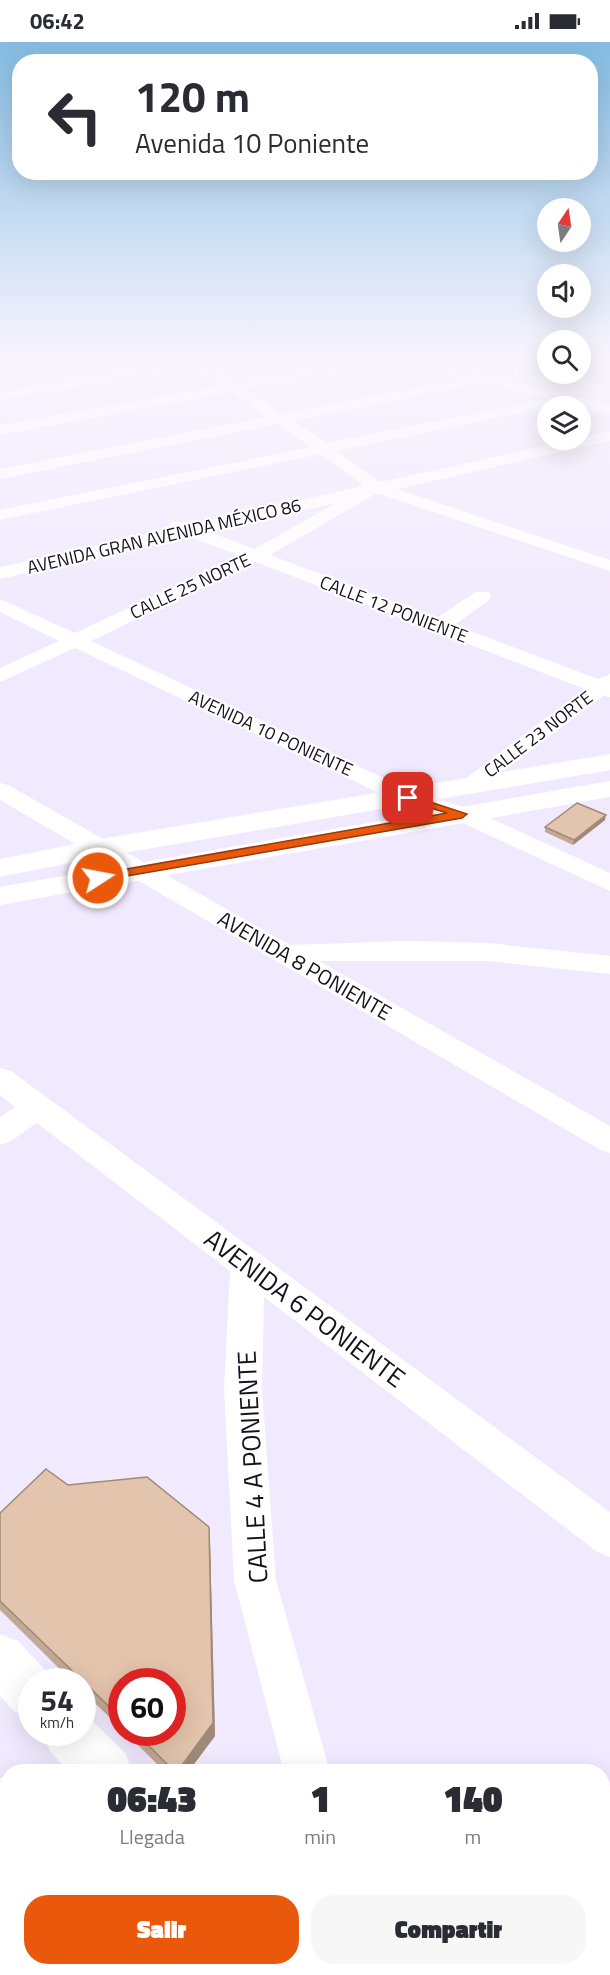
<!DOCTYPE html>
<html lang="es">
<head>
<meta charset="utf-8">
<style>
  :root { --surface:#fff; --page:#f7f7f7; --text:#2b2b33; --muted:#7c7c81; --accent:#ea580c }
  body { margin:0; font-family:"Titillium Web",sans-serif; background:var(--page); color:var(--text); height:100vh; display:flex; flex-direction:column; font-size:22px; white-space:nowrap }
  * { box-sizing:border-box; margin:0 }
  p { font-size:20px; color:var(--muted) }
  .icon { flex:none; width:33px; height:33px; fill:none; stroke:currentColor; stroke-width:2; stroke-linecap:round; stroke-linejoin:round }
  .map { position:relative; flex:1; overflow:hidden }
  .panel { position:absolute; left:0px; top:1722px; width:610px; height:212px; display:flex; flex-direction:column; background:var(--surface); border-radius:24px 24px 0 0; box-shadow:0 6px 24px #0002 }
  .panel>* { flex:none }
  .top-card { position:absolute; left:12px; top:12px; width:586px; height:126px; border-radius:24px; box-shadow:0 6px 24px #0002; background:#fff; color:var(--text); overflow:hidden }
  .needle { width:39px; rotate:13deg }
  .tools { position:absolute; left:537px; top:156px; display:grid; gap:12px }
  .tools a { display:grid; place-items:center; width:54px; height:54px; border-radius:50%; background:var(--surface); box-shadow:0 6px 24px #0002; font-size:30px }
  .speed { position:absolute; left:18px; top:1626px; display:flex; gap:12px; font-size:30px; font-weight:700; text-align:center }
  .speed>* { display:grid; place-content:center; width:78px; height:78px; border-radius:50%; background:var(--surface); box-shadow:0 6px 24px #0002; line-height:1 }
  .speed small { font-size:15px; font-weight:400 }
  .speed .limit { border:9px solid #d22; background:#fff; color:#111 }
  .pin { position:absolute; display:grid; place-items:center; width:51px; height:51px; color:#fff; margin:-26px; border-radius:12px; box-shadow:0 3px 9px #0006 }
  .me { position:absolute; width:66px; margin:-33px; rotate:79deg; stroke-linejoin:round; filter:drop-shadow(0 0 4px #0008) }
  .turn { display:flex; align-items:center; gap:21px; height:126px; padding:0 24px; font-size:27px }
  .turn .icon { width:78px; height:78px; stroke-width:2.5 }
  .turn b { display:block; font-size:42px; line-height:51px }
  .eta { display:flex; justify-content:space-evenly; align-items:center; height:102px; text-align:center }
  .eta b { font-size:36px; font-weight:800; line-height:42px }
  .button { display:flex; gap:12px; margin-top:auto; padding:12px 24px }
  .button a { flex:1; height:69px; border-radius:24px; background:var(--accent); color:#fff; font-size:24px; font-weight:800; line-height:69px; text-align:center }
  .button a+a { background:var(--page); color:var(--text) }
  .status { display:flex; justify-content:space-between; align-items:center; height:42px; padding:0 30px; background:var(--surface); direction:ltr }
  .status svg { height:16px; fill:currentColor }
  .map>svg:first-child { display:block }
</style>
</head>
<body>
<div class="status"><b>06:42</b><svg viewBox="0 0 49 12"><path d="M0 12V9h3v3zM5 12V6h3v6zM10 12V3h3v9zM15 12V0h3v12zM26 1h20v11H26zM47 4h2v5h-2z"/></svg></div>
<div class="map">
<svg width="610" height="1933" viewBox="0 0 610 1933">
  <rect width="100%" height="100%" fill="#f1e9fd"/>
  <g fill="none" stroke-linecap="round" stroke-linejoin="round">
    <g fill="#fff" fill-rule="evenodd">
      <path d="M48 313H80L73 317 0 329V321Z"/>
      <path d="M178 313 198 316 244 313 242 316 208 322 236 341 389 313H419L412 317 246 347 282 372 485 332 492 336 485 340 293 379 327 401 566 353 571 354 573 357 566 361 337 409 382 442 610 518V529L377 451 270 513 437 576 475 550H489L491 554 489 558 454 583 598 637 610 632V655L603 654 473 751H457L453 746 585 647 256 520 91 599 416 751 470 767 610 831V849L454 777 400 761 75 606 0 640V626L59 599 0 570V557L75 591 240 514 172 488 169 484 172 480H184L254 507 365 445 321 412 0 478V468L311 405 277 382 0 437V427L267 375 231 350 0 393V383L221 344 193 325 0 358V350L184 318Z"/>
      <path d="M548 331 573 332 571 335 534 342 527 338 529 335Z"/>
      <path d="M0 741 8 743 290 903 407 899 488 901 610 914V932L488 919H319L610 1084V1111L599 1107 0 758Z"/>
      <path d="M0 1026 11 1029 610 1470V1515L596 1509 264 1255 262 1347 276 1538 330 1730H284L234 1538 224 1347 230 1229 37 1081 11 1099 0 1103V1075L15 1065 0 1053Z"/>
      <path d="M610 1904V1933H583L585 1926H603V1906Z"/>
      <path d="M345 1926H396L398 1933H348Z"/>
    </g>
    <g fill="#fff" fill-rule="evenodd">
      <path d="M390 313H417L610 363V373L393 316Z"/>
      <path d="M610 389V399L0 537V525L571 398H580V395Z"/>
    </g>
    <g fill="#fff" fill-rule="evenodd">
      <path d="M0 1592 18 1599 50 1633 53 1640H32V1676L14 1669 0 1654Z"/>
      <path d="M82 1669 125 1711 133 1730H69L50 1709 43 1690H82Z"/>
      <path d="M0 1735 8 1738V1797L0 1794Z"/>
      <path d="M123 1926H185L187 1933H126Z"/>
      <path d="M262 1926H325L327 1933H265Z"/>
    </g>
    <g fill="#fff" fill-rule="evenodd">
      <path d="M610 712V728L100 815 0 835V817L100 797Z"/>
      <path d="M610 739V755L0 863V845Z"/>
    </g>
  </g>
  <g fill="#c3a995">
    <path d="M605 778 573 803 545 790V785Z"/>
    <path d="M68 1443 210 1500 215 1694 188 1730H165L125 1690H172L122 1640V1687L82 1649V1640H73L0 1568V1471Z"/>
  </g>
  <g fill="#9f8979">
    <path d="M606 773 605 778 573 803 574 798Z"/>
    <path d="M209 1485 210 1500 215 1694 188 1730H177Z"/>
  </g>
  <g fill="#e3c4ad" stroke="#9f8979" stroke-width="1.5">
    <path d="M577 761 606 773 574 798 545 785Z"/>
    <path d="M46 1427 68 1443 147 1435 209 1485 213 1681 177 1730H175L135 1690H172V1640H122V1677L0 1559V1471Z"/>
  </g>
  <linearGradient id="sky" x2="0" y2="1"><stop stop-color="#84bbe2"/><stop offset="0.54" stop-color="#f9f5fe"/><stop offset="1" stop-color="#f9f5fe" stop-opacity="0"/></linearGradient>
  <rect width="610" height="584" fill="url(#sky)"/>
  <path fill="#ea580c" stroke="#983908" stroke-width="1.5" d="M404 754H412L467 772 462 776 98 839 92 836 98 832 447 771 404 758Z"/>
  <g text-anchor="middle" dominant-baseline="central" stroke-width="4.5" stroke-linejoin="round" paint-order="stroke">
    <g font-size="18" fill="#15111c" stroke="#fff">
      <text transform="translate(164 494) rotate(-13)">AVENIDA GRAN AVENIDA MÉXICO 86</text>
      <text transform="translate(190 544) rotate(-25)">CALLE 25 NORTE</text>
      <text transform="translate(394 567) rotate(21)">CALLE 12 PONIENTE</text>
      <text transform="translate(271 691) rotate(25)">AVENIDA 10 PONIENTE</text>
      <text transform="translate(538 692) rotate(-37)">CALLE 23 NORTE</text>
    </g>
    <g font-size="21" fill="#15111c" stroke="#fff">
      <text transform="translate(305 923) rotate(30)">AVENIDA 8 PONIENTE</text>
    </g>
    <g font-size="26" fill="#15111c" stroke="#fff">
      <text transform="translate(305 1266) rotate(37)">AVENIDA 6 PONIENTE</text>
      <text transform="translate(252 1425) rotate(-93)">CALLE 4 A PONIENTE</text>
    </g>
  </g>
</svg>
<div class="tools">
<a><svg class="needle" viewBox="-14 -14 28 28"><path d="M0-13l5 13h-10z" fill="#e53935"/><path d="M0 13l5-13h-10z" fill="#7c7c81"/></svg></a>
<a><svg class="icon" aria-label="sound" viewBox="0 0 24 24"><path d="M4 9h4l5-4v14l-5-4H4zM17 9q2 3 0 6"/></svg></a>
<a><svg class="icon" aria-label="search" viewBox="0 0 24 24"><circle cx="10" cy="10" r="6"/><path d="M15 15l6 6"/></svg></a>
<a><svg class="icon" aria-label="layers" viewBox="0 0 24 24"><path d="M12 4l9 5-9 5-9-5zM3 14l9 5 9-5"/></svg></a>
</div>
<div class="speed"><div>54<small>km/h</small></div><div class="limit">60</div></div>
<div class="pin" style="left:408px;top:756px;background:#d93025"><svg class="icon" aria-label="arrive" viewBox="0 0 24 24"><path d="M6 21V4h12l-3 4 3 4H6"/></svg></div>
<svg class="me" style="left:98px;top:836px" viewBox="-20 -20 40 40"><circle r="17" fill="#ea580c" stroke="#fff" stroke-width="3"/><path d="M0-11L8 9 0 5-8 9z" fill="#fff"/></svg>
<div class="top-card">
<div class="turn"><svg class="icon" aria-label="left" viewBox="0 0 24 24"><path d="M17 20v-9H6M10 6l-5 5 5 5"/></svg><div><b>120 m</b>Avenida 10 Poniente</div></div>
</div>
<section class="panel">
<div class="eta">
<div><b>06:43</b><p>Llegada</p></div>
<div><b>1</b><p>min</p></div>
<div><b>140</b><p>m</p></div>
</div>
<div class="button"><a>Salir</a><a>Compartir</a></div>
</section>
</div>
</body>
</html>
